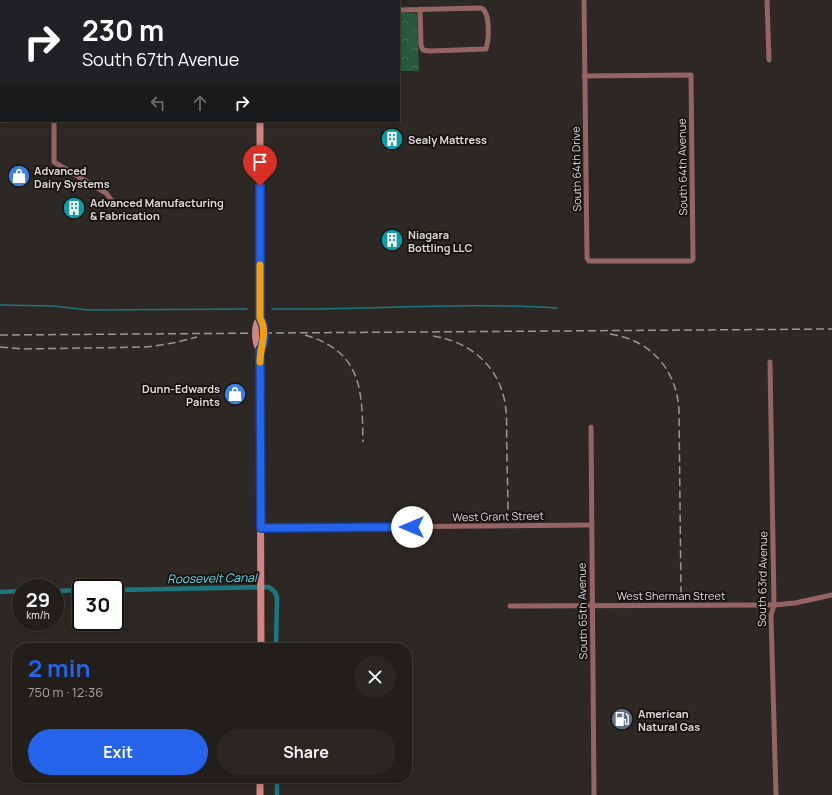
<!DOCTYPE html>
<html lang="en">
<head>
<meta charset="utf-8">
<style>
  :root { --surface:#221e1a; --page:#2a2723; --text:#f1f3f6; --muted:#a2a2a2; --line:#3f3c39; --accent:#2563eb }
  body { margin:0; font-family:Manrope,sans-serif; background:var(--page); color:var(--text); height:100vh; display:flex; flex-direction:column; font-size:15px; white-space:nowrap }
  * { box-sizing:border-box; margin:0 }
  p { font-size:13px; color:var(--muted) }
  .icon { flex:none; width:22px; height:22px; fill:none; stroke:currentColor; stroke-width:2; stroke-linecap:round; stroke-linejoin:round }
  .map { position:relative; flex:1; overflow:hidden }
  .side { position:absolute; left:12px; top:643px; width:400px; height:140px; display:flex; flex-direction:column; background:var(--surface); border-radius:16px; box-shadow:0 2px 6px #0003,0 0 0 1px var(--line) }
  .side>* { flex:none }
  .top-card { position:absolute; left:0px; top:0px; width:400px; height:122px; box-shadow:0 2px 6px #0003,0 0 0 1px var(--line); background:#202124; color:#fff; overflow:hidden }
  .speed { position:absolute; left:12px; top:579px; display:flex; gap:8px; font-size:20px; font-weight:700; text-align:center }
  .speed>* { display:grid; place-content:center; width:52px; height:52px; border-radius:50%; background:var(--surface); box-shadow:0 2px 6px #0003,0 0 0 1px var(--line); line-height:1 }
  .speed small { font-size:10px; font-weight:400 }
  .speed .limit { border:2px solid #111; border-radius:6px; background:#fff; color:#111 }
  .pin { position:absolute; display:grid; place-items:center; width:34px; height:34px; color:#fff; margin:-41px -17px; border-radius:50% 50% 50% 0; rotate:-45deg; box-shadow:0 0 4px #0007 }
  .pin .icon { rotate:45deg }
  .me { position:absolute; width:44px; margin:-22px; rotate:270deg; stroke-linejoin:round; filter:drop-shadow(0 0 3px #0008) }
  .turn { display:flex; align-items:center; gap:14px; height:84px; padding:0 16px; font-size:18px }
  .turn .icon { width:52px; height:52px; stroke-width:2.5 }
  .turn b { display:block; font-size:28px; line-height:34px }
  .lanes { display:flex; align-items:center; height:38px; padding:0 16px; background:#0003; justify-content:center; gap:20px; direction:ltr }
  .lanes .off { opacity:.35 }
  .round { display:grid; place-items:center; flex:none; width:42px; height:42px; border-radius:21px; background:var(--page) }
  .headline { display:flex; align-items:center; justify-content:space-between; height:68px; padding:0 16px }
  h1 { font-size:24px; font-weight:700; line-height:30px; color:var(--accent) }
  .primary-button { display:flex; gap:8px; margin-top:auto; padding:8px 16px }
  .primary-button a { flex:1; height:46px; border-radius:24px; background:var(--accent); color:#fff; font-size:16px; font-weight:700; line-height:46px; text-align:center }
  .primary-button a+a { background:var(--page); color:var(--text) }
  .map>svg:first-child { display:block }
</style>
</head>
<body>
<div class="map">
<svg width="832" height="795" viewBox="0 0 832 795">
  <defs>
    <pattern id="park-crowns" width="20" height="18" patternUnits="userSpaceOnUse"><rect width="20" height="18" fill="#265a3b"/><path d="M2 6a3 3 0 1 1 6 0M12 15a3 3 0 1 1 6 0" fill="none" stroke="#457157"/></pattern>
  </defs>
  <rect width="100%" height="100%" fill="#2d2823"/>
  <path fill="url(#park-crowns)" d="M399 12 417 14 419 71H399Z"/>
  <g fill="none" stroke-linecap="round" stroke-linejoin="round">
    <g stroke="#1c7780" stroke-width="1.5">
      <path d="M0 305 53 306 88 310 247 309"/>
      <path d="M272 309C367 310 462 302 557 308"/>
    </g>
    <g stroke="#1c7780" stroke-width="4.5">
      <path d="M115 590 269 587 275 592 277 598 276 648"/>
      <path d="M55 591 81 590"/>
      <path d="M0 592 21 591"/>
      <path d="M277 778V795"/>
    </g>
    <g stroke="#956463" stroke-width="5">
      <path d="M53 0V1"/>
      <path d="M584 0 587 258 589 261H691L693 259 691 75 584 76"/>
      <path d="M767 0 769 60"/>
      <path d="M399 10 481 8 483 9C490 15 489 40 486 49L429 51 423 50 421 46 420 9"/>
      <path d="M0 18H1"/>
      <path d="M0 82H1"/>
      <path d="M54 121V162L106 193 113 202"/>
      <path d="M770 362 774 605 771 615 776 795"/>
      <path d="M591 427 594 795"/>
      <path d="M261 528 591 525"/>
      <path d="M510 606 774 605 795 603 832 595"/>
    </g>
    <g stroke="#d28483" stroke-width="7">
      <path d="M259 0V1"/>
      <path d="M260 121V318C265 326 266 342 260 350L261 648"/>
      <path d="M260 350C254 343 254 325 260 318"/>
      <path d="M260 795V778"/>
    </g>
    <g stroke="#999591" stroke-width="1.5" stroke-dasharray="8 4" stroke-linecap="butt">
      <path d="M610 334C651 340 677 370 679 411L681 593"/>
      <path d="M0 335 832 329"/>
      <path d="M305 335C363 352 362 391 363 442"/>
      <path d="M433 336C467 341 496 363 504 398 508 415 506 433 507 450 507 472 508 493 508 515"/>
      <path d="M0 347 22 349 147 347 173 343 197 337"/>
    </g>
  </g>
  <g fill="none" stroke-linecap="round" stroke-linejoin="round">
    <g stroke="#184099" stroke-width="10">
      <path id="route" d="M260 186V318C265 326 266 342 260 350L261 528 412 527"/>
    </g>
    <use href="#route" stroke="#2563eb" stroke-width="7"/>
    <path stroke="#f59e0b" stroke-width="7" d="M260 362C260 347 268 332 260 318V265"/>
  </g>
  <defs>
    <g id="building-disc" transform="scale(1.15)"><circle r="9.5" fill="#0f9aa8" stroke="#13110f"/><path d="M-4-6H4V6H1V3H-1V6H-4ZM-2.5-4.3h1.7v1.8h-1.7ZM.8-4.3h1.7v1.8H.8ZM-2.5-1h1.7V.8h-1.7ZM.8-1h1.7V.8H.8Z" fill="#fff"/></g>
    <g id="shop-disc" transform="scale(1.15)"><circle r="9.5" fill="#3f7fe0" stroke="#13110f"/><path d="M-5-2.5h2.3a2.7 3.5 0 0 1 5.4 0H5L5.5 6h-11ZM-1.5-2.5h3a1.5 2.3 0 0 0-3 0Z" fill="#fff"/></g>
    <g id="fuel-disc" transform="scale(1.15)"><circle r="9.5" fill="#5c6f8a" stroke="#13110f"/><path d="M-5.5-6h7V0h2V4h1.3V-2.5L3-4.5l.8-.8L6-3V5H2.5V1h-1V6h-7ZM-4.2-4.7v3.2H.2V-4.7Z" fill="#fff"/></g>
  </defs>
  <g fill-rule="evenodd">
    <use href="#building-disc" x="392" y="139"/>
    <use href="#shop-disc" x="19" y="176"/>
    <use href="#building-disc" x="74" y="208"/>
    <use href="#building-disc" x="392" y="240"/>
    <use href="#shop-disc" x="235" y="394"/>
    <use href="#fuel-disc" x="622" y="719"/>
  </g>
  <g text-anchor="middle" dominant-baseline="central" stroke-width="3.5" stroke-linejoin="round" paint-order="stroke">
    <g font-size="11" font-weight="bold" fill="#dfdbd8" stroke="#13110f" text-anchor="start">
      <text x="408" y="139">Sealy Mattress</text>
      <text x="34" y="170">Advanced<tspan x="34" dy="13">Dairy Systems</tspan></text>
      <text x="90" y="202">Advanced Manufacturing<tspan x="90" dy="13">&amp; Fabrication</tspan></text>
      <text x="408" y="234">Niagara<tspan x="408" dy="13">Bottling LLC</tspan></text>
      <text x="220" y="388" text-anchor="end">Dunn-Edwards<tspan x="220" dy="13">Paints</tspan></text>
      <text x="638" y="713">American<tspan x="638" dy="13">Natural Gas</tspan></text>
    </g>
    <g font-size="11" fill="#dfdbd8" stroke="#13110f">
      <text transform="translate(682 167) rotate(-91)">South 64th Avenue</text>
      <text transform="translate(576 169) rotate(-91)">South 64th Drive</text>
      <text transform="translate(498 516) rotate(-1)">West Grant Street</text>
      <text transform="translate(762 579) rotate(-89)">South 63rd Avenue</text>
      <text x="671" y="595">West Sherman Street</text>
      <text transform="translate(582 611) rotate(-91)">South 65th Avenue</text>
    </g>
    <g font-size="12" font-style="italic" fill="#62dfeb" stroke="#13110f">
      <text transform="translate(212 578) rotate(-1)">Roosevelt Canal</text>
    </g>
  </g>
</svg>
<div class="speed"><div>29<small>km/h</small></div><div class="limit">30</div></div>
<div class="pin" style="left:260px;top:186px;background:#d93025"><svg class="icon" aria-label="arrive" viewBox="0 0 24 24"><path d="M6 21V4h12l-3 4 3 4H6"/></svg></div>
<svg class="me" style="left:412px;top:527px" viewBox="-20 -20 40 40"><circle r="19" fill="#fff"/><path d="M0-13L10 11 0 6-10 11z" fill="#2563eb"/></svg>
<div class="top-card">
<div class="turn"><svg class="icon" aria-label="right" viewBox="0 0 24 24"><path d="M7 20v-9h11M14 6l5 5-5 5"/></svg><div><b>230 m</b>South 67th Avenue</div></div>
<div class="lanes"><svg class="icon off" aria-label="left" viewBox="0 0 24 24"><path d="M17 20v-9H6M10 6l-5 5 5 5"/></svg><svg class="icon off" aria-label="ahead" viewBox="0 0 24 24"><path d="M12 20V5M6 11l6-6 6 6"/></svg><svg class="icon" aria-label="right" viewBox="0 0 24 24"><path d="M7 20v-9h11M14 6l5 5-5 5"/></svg></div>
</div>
<section class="side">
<div class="headline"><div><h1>2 min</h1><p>750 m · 12:36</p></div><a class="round"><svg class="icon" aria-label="close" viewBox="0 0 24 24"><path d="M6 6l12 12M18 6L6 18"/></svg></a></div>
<div class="primary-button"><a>Exit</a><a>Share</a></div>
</section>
</div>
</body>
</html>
